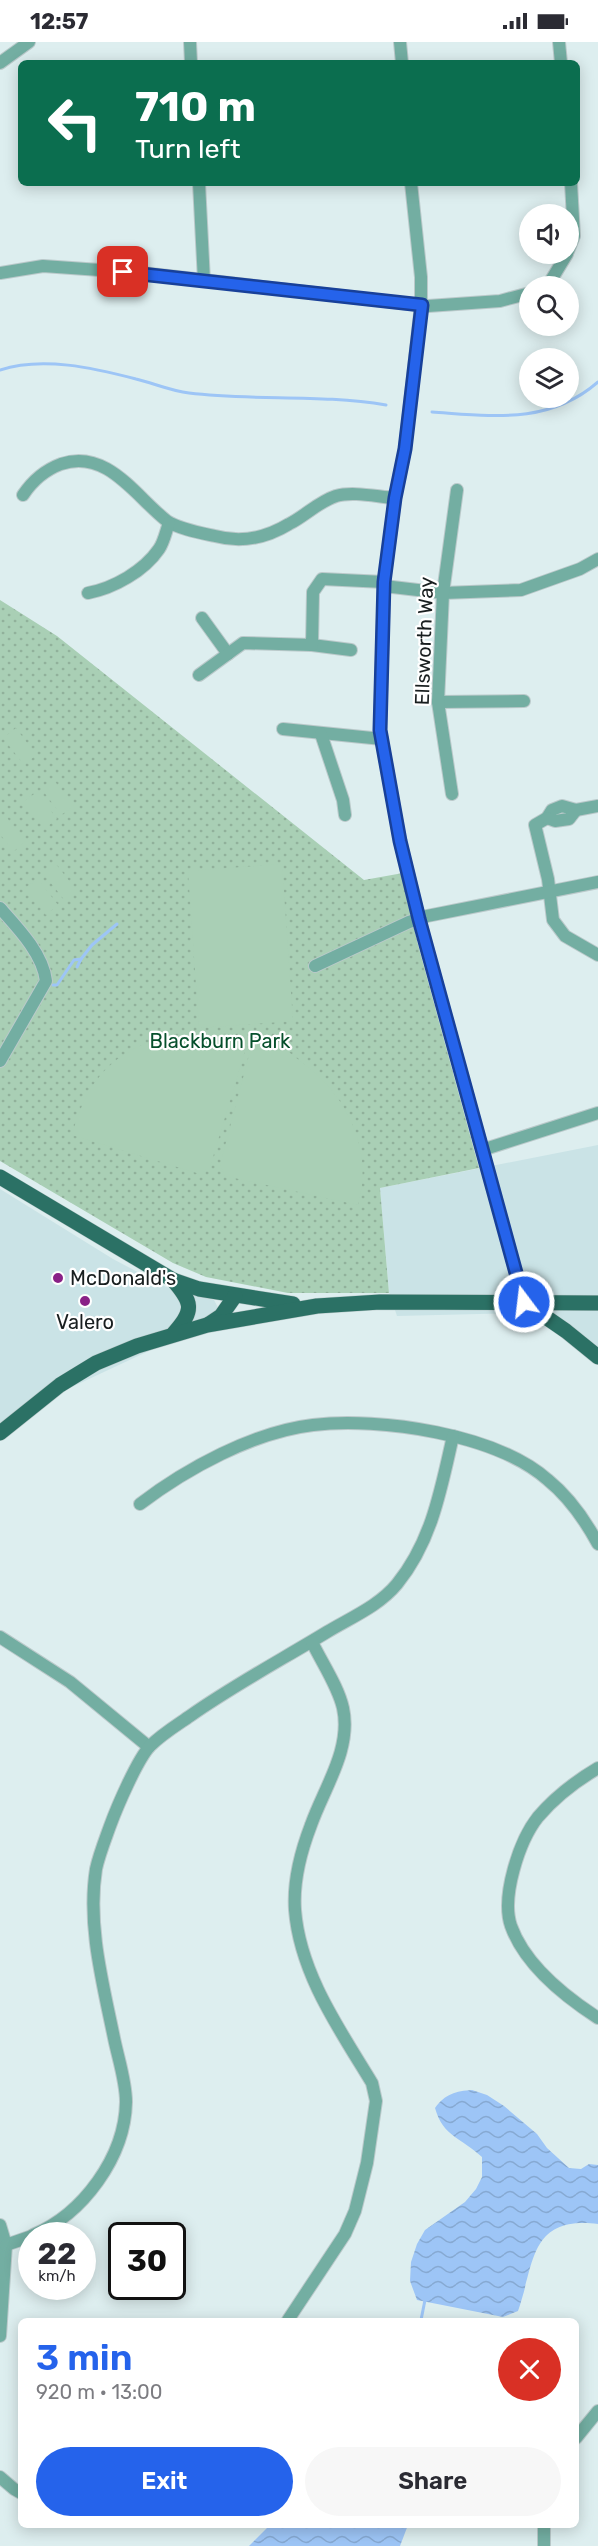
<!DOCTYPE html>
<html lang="en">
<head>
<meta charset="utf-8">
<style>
  :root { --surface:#fff; --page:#f7f7f7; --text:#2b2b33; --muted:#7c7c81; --accent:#2563eb }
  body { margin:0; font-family:Rubik,sans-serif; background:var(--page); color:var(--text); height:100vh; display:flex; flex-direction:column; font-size:22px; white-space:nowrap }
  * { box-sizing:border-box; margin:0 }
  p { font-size:20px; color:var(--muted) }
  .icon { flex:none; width:33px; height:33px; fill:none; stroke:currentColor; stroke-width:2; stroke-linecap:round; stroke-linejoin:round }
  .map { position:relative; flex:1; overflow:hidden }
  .details { position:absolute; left:18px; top:2276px; width:561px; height:210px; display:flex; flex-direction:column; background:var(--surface); border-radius:9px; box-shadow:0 3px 15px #0003 }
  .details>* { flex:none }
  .top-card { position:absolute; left:18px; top:18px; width:562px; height:126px; border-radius:9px; box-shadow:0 3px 15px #0003; background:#0b6e4f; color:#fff; overflow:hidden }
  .controls { position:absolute; left:519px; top:162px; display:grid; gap:12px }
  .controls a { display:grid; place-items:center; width:60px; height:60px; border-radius:50%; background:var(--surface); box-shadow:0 3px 15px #0003; font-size:30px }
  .speed { position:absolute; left:18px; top:2180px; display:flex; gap:12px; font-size:30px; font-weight:700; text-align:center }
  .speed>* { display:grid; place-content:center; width:78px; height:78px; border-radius:50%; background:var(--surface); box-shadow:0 3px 15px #0003; line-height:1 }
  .speed small { font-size:15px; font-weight:400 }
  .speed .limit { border:3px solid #111; border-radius:9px; background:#fff; color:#111 }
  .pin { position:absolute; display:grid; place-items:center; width:51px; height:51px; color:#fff; margin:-26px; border-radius:12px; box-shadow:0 3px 9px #0006 }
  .me { position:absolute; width:66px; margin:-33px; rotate:345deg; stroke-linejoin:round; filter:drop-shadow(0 0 4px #0008) }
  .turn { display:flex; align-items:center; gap:21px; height:126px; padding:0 18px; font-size:27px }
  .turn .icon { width:78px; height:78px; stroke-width:2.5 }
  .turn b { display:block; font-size:42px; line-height:51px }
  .round { display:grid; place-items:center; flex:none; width:63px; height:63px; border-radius:32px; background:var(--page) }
  .overview { display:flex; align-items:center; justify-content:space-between; height:102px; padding:0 18px }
  h1 { font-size:36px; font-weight:600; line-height:45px; color:var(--accent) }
  .cta { display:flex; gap:12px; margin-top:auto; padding:12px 18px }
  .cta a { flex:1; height:69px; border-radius:36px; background:var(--accent); color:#fff; font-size:24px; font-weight:600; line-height:69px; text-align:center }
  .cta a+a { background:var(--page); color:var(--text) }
  .status { display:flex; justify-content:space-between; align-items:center; height:42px; padding:0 30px; background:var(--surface); direction:ltr }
  .status svg { height:16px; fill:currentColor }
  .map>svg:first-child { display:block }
</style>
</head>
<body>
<div class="status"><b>12:57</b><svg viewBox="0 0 49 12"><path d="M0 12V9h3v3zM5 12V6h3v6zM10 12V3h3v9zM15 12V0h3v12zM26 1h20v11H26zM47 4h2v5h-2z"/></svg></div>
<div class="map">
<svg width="598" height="2504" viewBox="0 0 598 2504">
  <defs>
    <pattern id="grass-dots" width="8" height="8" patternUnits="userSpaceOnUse" patternTransform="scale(1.5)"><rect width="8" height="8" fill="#a9cfb5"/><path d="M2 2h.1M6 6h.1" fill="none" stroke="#91b19b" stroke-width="1.8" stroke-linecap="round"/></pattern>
    <pattern id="water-waves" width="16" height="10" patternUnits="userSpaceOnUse" patternTransform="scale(1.5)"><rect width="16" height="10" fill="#9dc5f6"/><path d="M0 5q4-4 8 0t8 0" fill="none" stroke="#86a9d2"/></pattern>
  </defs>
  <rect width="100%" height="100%" fill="#ddeeef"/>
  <g fill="#cae3e6">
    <path d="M598 1103V1311L522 1271 397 1274 389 1250 380 1146Z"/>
    <path d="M0 1147 113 1217 166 1245 214 1258 226 1281 183 1293 59 1351 0 1397Z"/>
  </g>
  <path fill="url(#grass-dots)" d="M0 558 57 594 364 838 403 831 417 899 479 1126 380 1146 389 1251H288L206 1235 173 1221 0 1119Z"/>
  <g fill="#a9cfb5">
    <path d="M16 686 36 713 24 723 3 696Z"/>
    <path d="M53 737 74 764 61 773 41 746Z"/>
    <path d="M37 750 57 777 45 786 24 759Z"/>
    <path d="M5 773 25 800 13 810 0 792V777Z"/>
    <path d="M56 822 77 849 65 859 44 832Z"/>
    <path d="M282 822 293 979 199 986 188 829Z"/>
    <path d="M38 837 58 863 46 873 25 846Z"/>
    <path d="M205 989 249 996 210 1125 200 1132 72 1093C91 1020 133 996 205 989Z"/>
    <path d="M253 998C261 999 269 999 276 1002 284 1005 292 1013 299 1018 346 1051 374 1106 358 1163L225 1134 220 1123Z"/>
  </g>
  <g fill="url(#water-waves)">
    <path d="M472 2048 487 2053 504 2064 537 2092 547 2106 569 2126 581 2127 589 2122 598 2123V2182C529 2174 535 2221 518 2269L503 2275 417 2258 410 2239 411 2220 417 2202 425 2188 465 2160 476 2147 482 2135V2115C462 2096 443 2095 435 2066 445 2052 456 2049 472 2048Z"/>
    <path d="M271 2482H408V2483L400 2504H249Z"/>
  </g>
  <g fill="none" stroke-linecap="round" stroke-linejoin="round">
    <g stroke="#9dc5f6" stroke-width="3">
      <path d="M0 328C42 314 94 326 136 337 153 341 171 349 189 351 254 359 321 352 386 363"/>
      <path d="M432 370C492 374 549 383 598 340"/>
      <path d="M77 925 81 917"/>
      <path d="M53 943H57L74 918 81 917 92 903 117 882"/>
      <path d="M421 2278 425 2258"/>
    </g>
    <g stroke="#bac9ca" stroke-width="14">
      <g id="minor">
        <path d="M190 0 191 21"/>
        <path d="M400 0 402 21"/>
        <path d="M559 0 561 21"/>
        <path d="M0 21 29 0"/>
        <path d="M199 141 204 239"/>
        <path d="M411 141 421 235V263L405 407 395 456 384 540 380 688 400 799 419 877 524 1260"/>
        <path d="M568 209 574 194 571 141"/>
        <path d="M0 231 43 224 142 231 428 264 500 259 530 251"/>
        <path d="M542 244 550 240 567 212"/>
        <path d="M23 453C33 438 45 428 61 422 107 406 136 455 167 479 179 487 201 491 215 494 241 501 266 496 289 482 305 474 318 460 336 454 353 449 378 455 395 456"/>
        <path d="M384 544 443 551 521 548 580 527 598 517"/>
        <path d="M88 551C114 546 144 529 159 507 164 500 166 489 169 481"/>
        <path d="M202 576 228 612"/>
        <path d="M312 603 351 608"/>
        <path d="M199 633 243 601 312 603 313 550 322 537 384 540"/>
        <path d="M438 660 524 659"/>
        <path d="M283 687 382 697"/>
        <path d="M321 692 343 758 345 773"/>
        <path d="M452 752 438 660 443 551 457 448"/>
        <path d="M598 764 576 768 562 764 552 768 547 776 535 783 548 837 553 878 565 894 598 913"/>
        <path d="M547 776 555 779 569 777 576 768"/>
        <path d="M0 866C18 886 43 912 46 939L0 1019"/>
        <path d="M315 924 409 880 427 874 598 840"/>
        <path d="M482 1108 598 1071"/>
        <path d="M140 1462C186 1427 253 1390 313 1383 380 1375 496 1392 548 1438 569 1455 585 1478 598 1502"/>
        <path d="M0 1595 70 1640 149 1705"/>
        <path d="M598 1726C576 1739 555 1755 538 1775 519 1799 501 1855 511 1884 525 1923 564 1954 598 1976"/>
        <path d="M0 2183 6 2203 0 2294"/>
        <path d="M33 2193C83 2172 125 2115 126 2060 126 2039 118 2016 114 1996 103 1942 87 1883 96 1827 99 1813 105 1798 110 1784 117 1765 137 1718 150 1704 162 1692 177 1683 190 1674 234 1643 281 1618 327 1590 350 1576 379 1564 397 1542 432 1499 441 1447 453 1394"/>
        <path d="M6 2203 32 2194"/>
        <path d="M288 2278 345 2192 355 2169 367 2121 376 2059 372 2041C340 1988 300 1932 295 1868 293 1839 301 1809 311 1783 324 1746 352 1707 343 1666 338 1644 322 1621 312 1600"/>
        <path d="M576 2396 598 2369"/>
        <path d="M0 2435 14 2447 21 2451"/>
        <path d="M544 2482V2504"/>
      </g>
    </g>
    <g stroke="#bac9ca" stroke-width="16">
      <g id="major">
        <path d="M0 1135 173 1238 199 1247 293 1262"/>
        <path d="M173 1238C192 1260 195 1268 174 1291"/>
        <path d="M524 1260 566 1289 598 1315"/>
        <path d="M209 1282 221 1274 235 1254"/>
        <path d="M0 1391 60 1343 96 1321 137 1304 207 1283 317 1264 380 1260 598 1261"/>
      </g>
    </g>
    <use href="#minor" stroke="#73aea2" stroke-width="12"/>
    <use href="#major" stroke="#2b7165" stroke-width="15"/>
  </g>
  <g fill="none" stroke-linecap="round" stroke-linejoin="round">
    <g stroke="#184099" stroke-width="15">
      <path id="route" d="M123 230 422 263 405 407 395 456 384 540 380 688 400 799 419 877 524 1260"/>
    </g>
    <use href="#route" stroke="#2563eb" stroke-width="10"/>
  </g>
  <g fill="#892187" stroke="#fff" stroke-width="2">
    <circle cx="58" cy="1236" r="6"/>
    <circle cx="85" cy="1259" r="6"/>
  </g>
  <g text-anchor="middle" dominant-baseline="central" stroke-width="4.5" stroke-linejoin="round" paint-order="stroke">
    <g font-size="20" fill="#181e1f" stroke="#fff">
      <text transform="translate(424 599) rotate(-88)">Ellsworth Way</text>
    </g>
    <g font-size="20" fill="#06502c" stroke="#fff">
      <text x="220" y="999">Blackburn Park</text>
    </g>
    <g font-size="20" fill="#181e1f" stroke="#fff" text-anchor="start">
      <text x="70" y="1236">McDonald's</text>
      <text x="85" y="1280" text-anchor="middle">Valero</text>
    </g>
  </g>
</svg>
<div class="controls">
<a><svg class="icon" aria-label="sound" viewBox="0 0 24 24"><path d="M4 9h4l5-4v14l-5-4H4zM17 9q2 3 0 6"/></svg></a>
<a><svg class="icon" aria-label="search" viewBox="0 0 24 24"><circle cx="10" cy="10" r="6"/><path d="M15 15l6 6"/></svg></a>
<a><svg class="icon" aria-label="layers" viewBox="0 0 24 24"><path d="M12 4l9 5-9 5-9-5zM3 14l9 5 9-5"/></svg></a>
</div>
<div class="speed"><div>22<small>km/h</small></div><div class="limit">30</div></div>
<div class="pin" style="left:123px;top:230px;background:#d93025"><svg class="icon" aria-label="arrive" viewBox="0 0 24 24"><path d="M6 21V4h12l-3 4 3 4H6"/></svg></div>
<svg class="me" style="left:524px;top:1260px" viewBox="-20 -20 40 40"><circle r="17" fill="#2563eb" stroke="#fff" stroke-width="3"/><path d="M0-11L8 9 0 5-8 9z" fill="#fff"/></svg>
<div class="top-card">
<div class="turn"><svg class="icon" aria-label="left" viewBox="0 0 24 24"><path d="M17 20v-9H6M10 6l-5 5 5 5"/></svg><div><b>710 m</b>Turn left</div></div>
</div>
<section class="details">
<div class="overview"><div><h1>3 min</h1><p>920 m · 13:00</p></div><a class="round" style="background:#d93025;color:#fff"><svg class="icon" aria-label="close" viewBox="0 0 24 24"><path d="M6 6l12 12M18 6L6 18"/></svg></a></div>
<div class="cta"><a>Exit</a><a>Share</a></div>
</section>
</div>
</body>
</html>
